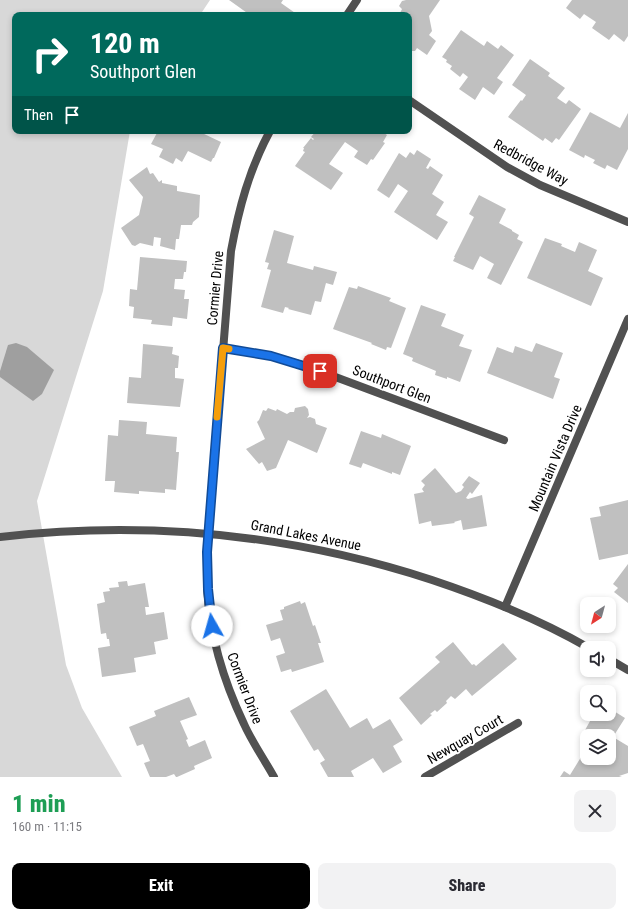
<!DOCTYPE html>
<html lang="en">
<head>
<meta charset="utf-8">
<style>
  :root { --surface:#fff; --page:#f2f2f3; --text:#2b2b33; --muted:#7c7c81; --accent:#000 }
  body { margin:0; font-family:"Roboto Condensed",sans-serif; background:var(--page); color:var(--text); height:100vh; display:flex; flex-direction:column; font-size:15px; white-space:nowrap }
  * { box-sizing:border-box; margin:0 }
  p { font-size:13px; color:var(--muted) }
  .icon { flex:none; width:22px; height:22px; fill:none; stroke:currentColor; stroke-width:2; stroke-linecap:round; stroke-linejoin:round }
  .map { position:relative; height:777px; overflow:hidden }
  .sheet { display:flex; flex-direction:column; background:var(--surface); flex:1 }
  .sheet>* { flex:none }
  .guide { position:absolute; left:12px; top:12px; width:400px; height:122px; border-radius:8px; box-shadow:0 2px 6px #0003; background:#00695c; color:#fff; overflow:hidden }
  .needle { width:26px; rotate:216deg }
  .fabs { position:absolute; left:580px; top:597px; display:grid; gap:8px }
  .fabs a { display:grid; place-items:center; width:36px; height:36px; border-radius:8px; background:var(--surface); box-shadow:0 2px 6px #0003; font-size:20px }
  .pin { position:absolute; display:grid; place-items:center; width:34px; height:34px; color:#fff; margin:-17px; border-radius:8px; box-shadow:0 2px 6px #0006 }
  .me { position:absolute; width:44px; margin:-22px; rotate:353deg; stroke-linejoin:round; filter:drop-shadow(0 0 3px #0008) }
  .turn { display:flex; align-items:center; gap:14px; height:84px; padding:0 12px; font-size:18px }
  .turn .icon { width:52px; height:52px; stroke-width:2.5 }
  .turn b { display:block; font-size:28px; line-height:34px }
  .then { display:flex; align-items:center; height:38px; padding:0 12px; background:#0003; gap:8px; font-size:15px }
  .round { display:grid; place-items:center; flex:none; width:42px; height:42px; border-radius:8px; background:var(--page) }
  .head { display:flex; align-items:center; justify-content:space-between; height:68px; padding:0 12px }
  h1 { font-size:24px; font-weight:800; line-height:30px; color:#1e9e55 }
  .primary-button { display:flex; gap:8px; margin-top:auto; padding:8px 12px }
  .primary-button a { flex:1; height:46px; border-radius:8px; background:var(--accent); color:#fff; font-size:16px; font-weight:800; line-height:46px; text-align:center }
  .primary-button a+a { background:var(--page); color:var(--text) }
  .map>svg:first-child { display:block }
</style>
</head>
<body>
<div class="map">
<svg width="628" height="777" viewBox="0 0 628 777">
  <rect width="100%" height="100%" fill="#fff"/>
  <path fill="#d8d8d8" d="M0 0H210L200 15H15V131H130L103 291 37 501 66 665 82 708 122 777H0Z"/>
  <path fill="#9f9f9f" d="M16 343 27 347 54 370 42 394 33 401 0 377V371L8 345Z"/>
  <g fill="#c0c0c0" fill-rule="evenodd">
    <path d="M229 0H283L281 3 298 15H250Z"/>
    <path d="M406 0H440L429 16 432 31 429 35 436 41 427 55 417 48 415 51H411L409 50V15H399L402 9 399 6 402 1Z"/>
    <path d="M572 0H628V36L624 42 614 34 609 40 592 28 596 22 584 14 580 19 566 8Z"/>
    <path d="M461 30 484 46 487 41 498 49 501 45 514 55 497 78 503 82 494 95 483 87 475 100 459 89 468 77 463 73 460 77 450 69 452 66 446 62 447 60 442 57Z"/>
    <path d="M530 59 550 73 548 76 565 88 557 98 566 104 569 100 581 109 559 140 556 138 552 143 545 138 543 141 508 117 521 100 522 101 526 95 512 85Z"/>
    <path d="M590 112 620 128 628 113V149L617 170 607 165 605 169 593 163 595 160 585 155 584 158 569 150Z"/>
    <path d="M158 131H203L202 133 221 142 214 158H213L211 162 188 151 182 162 176 158 173 164 159 157 163 149 151 144Z"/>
    <path d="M316 131H381L387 135 383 142 385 143 373 160 371 159 367 165 354 157 358 151 345 142 329 164 343 173 331 190 295 166 305 152 303 151 304 148H303L311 138 313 140 314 139 311 137Z"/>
    <path d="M417 150 431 159 426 168 428 169 430 166 443 175 432 194 444 202 436 215 448 222 437 240 394 212 408 191 398 184 389 198 377 190 399 153 406 158 410 152 414 155Z"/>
    <path d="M147 167 150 174 153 173 159 182 162 180V183L177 186V191L200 195 199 217 193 222 192 225H181L179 239H176L175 250 160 246 161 238 154 237 153 246 140 243 135 246 132 245 121 228 139 215 143 197 129 180Z"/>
    <path d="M479 195 506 209 499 223 512 230V231L519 235 517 239 523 242 501 285 487 278 494 264 480 256 473 270 453 261 455 257H454L474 217 469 214Z"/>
    <path d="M274 230 294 236 287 263 313 270 314 266 337 272 333 285 326 283 321 302 315 301 311 315 288 309 289 308 285 307 283 313 261 307 271 270 267 269 269 263 265 262Z"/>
    <path d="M545 238 562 244 561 246 575 252 579 242 597 250 588 271 603 278 591 306 527 278Z"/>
    <path d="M140 257 187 261 186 272H184L183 279H175L174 289 185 290 184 299H189L187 319 173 317 172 326 151 324 152 320 133 318 134 307 129 306 130 289 137 290Z"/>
    <path d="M358 286 391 298 389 301 406 308 391 348 387 347 386 350 371 344 372 343 333 329 349 287 357 289Z"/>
    <path d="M421 305 446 314 441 326 464 335 459 346 472 350 460 382 447 377V379L435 375 436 371 412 361 413 358 403 354Z"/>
    <path d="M536 343 563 353 554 377 560 379 553 399 487 373 497 347 513 353 515 346 532 352Z"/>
    <path d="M143 344 173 347 172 354 179 356 178 368H175V378L184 379 180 407 127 403 129 377 141 378Z"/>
    <path d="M305 406 308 409 309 415 307 418 310 417 315 419 316 424 327 428 317 453 288 440 276 468 267 471 262 462 259 464 246 449 265 439 257 422 259 420 263 410 266 411 268 408 276 411 277 409 287 414 290 412H294L295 408Z"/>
    <path d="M119 420 147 422 146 434 177 437 176 452H179L176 490 165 489V493L139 491V494L114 492 115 481H105L108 435 118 436Z"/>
    <path d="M361 431 381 438 382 434 411 446 400 475 392 472V474L363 463 361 468 349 464Z"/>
    <path d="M435 468 456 493 461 491 464 487 462 485 469 476 480 483 472 494 470 492 466 498 468 499 482 495 487 526 463 530 461 520 454 522 455 523 432 526 431 521 419 524 414 494 424 492 422 489 425 485 421 481Z"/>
    <path d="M628 500V554L599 560 590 518 601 516 599 507Z"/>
    <path d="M628 564V603L614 592 618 588 613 584Z"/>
    <path d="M127 581 128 586 145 583 149 607H145L146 615 164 612 168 639 154 642 156 654 134 658 136 672 102 677 98 648 110 646 109 639H107L106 633 101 634 97 604 105 602 103 592 110 591 109 588 119 587 118 582Z"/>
    <path d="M300 601 301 604 305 602 313 626 315 625 321 643H318L324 662 292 672 291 669 281 672 276 656 285 653 280 638 271 641 266 625 283 620 280 610 284 609V607Z"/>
    <path d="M453 642 472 665 474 664 476 666 503 643 517 659 472 696 466 689 455 699 451 696 446 701 447 703 437 712 435 710 430 714 432 715 421 725 399 698 440 662 435 657Z"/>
    <path d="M326 689 350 728 367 718 373 729 390 719 403 740 393 746 402 762 383 773 373 758 351 771 354 777H328L320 763 325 760 318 749 314 751 290 711Z"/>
    <path d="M189 697 197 715 180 721 188 739 186 740 189 747 205 740 212 758 194 766 195 769 177 777H176L174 774 166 777H150L144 763 150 761 143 744 137 746 129 727 156 716 154 711Z"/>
    <path d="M609 708 625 718 613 737 628 746V773L619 776 622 777H560L564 771 570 775 586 749 580 739 594 714H609ZM587 736H609V758H587Z"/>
  </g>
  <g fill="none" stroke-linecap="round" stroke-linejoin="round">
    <g stroke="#515151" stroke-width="8">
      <path d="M347 15 357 0"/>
      <path d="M409 100 507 167 540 185 628 222"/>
      <path d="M270 131C249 170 239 208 231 251L207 552C207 565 207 577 207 589 210 636 224 682 244 724 252 742 264 759 274 777"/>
      <path d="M223 348 271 356 306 366 504 440"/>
      <path d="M425 777 518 723"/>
    </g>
    <g stroke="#515151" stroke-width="8">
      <path d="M0 537C147 520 291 534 432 580 486 598 540 620 589 648"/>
      <path d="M505 607 628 319"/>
      <path d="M609 659 628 670"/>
    </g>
  </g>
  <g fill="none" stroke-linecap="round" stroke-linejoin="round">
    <g stroke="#114b97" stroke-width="10">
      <path id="route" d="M212 626 208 589 207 552 223 348 271 356 320 371"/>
    </g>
    <use href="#route" stroke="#1a73e8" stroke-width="7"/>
    <path stroke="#f59e0b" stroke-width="7" d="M217 417 223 348 229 349"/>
  </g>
  <g text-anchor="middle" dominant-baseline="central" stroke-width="3.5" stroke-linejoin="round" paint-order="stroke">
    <g font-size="14" fill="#000" stroke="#fff">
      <text transform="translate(531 162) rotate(28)">Redbridge Way</text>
      <text transform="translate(215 288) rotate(-85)">Cormier Drive</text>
      <text transform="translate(392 384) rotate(21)">Southport Glen</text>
      <text transform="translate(555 458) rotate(-67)">Mountain Vista Drive</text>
      <text transform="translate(306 535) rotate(11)">Grand Lakes Avenue</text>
      <text transform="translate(245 688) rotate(69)">Cormier Drive</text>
      <text transform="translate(465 739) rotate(-30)">Newquay Court</text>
    </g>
  </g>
</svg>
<div class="fabs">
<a><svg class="needle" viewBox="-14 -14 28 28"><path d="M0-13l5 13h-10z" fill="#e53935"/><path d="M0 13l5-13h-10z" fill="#7c7c81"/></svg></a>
<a><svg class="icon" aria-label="sound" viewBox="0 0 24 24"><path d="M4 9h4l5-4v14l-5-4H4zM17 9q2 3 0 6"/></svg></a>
<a><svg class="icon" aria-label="search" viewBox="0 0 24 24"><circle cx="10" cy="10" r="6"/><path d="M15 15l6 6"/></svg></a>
<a><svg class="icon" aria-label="layers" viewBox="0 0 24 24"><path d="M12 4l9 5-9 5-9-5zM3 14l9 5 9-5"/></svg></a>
</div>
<div class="pin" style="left:320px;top:371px;background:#d93025"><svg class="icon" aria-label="arrive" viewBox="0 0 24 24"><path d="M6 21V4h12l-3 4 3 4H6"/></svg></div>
<svg class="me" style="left:212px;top:626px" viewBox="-20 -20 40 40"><circle r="19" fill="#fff"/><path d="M0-13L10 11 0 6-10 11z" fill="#1a73e8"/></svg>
<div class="guide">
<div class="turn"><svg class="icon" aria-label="right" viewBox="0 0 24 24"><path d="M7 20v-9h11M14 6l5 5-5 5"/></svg><div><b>120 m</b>Southport Glen</div></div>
<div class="then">Then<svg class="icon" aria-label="arrive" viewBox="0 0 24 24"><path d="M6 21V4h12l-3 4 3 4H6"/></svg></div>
</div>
</div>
<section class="sheet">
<div class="head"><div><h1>1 min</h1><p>160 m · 11:15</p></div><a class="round"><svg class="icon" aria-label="close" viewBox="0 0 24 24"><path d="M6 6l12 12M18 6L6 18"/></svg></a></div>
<div class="primary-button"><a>Exit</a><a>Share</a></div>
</section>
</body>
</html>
